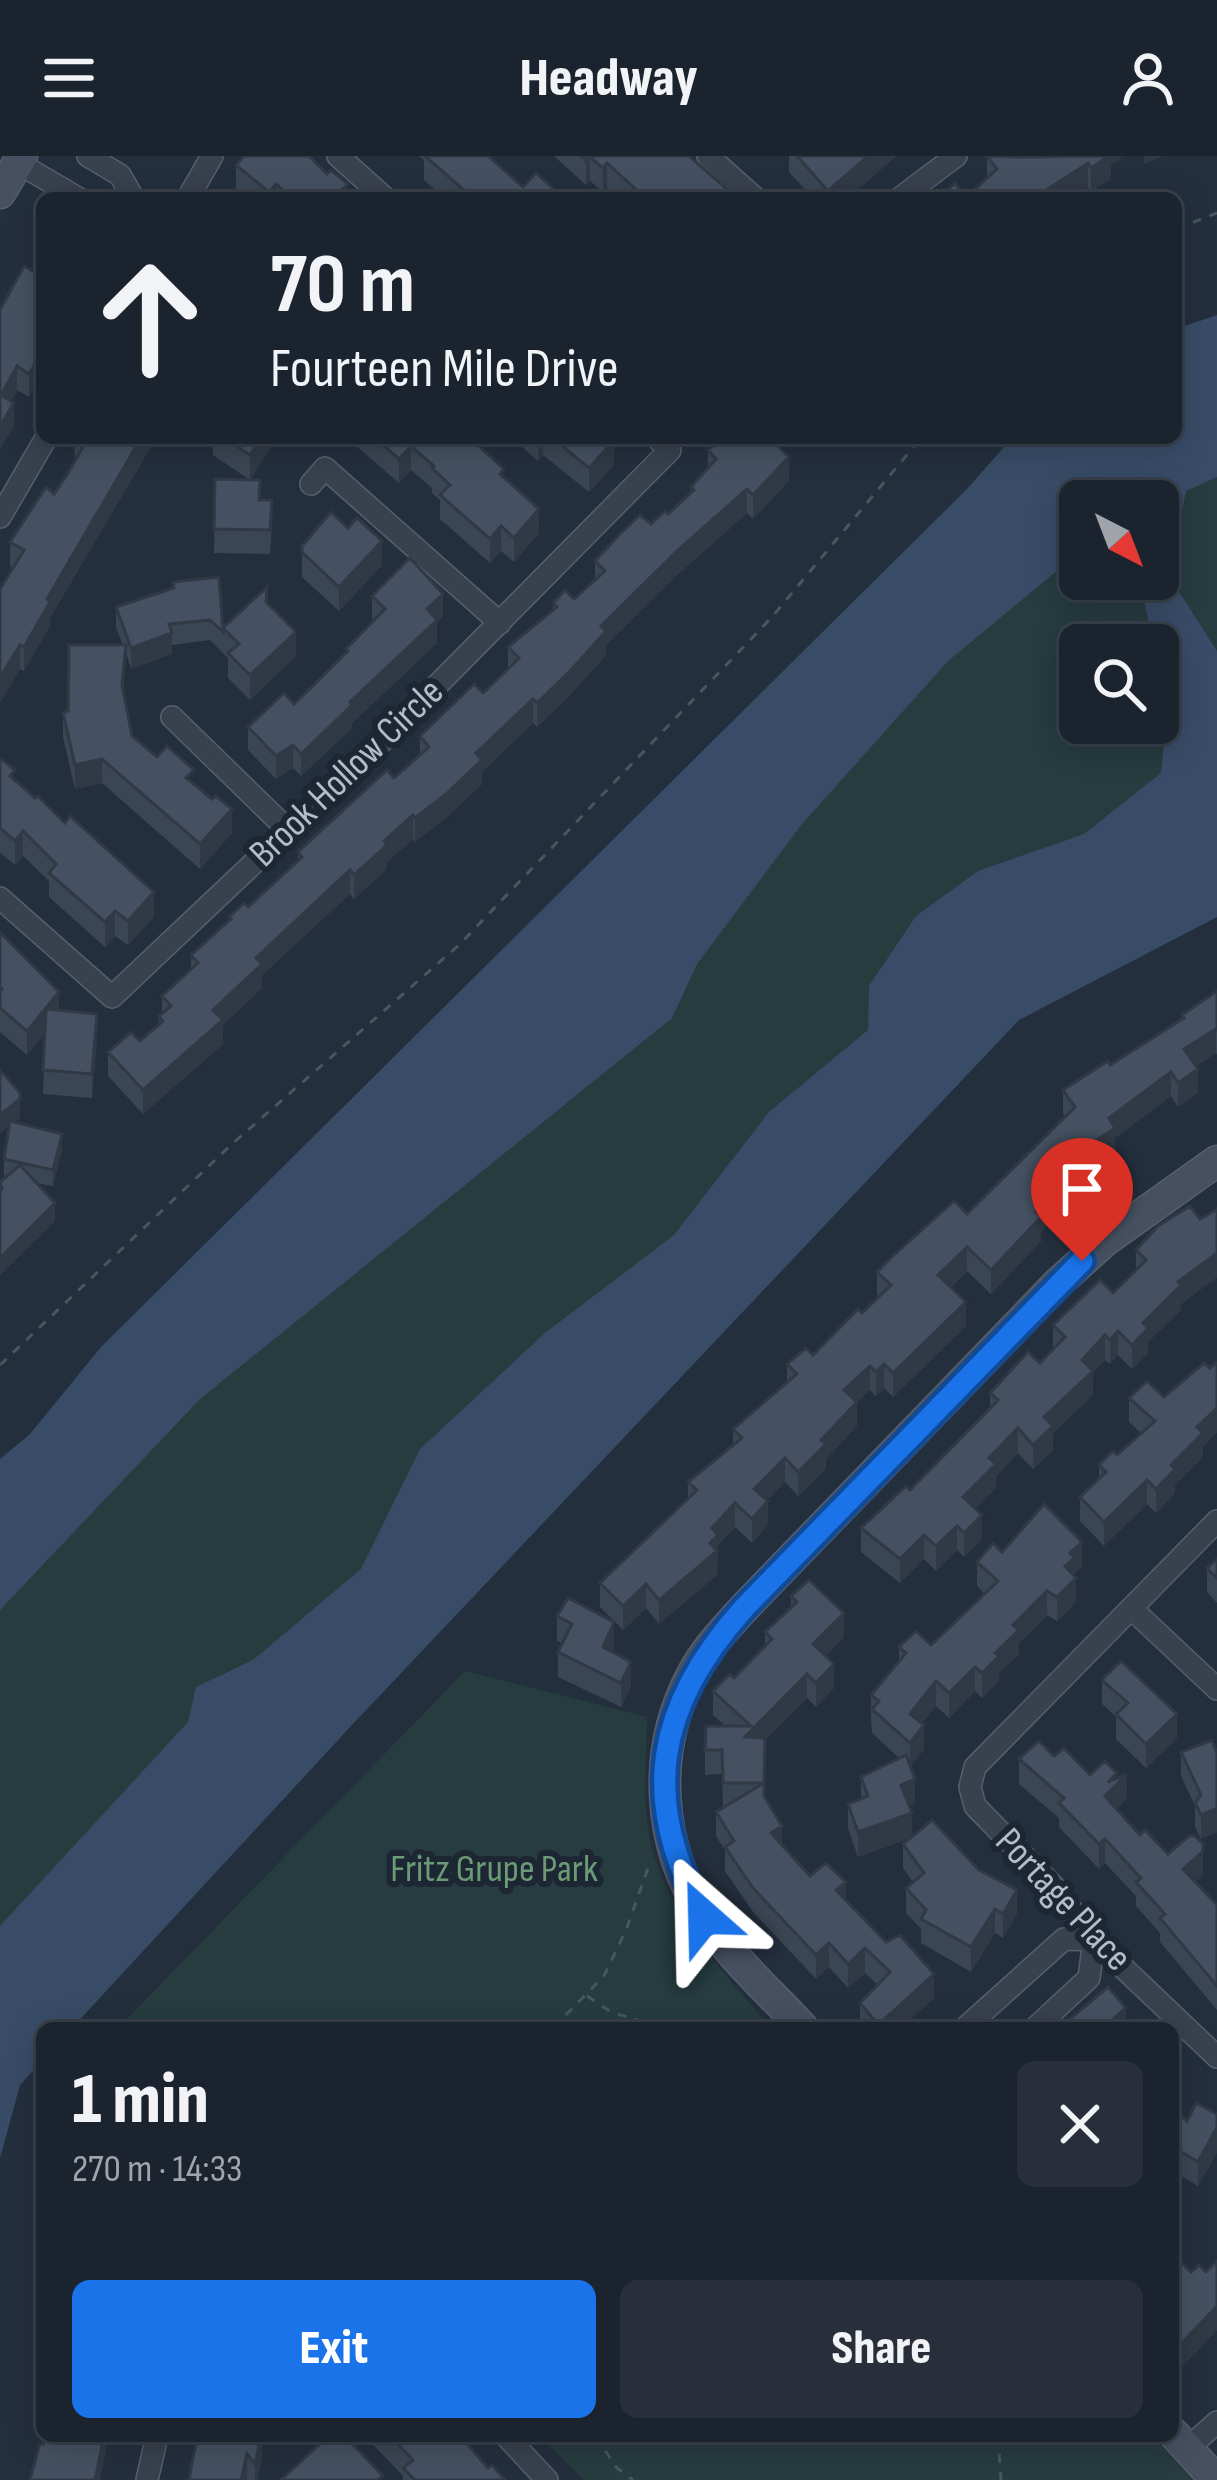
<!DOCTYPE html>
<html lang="en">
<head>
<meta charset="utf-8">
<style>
  :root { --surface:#1b232e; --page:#282f3a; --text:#f1f3f6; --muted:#a0a4aa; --line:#39404a; --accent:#1a73e8 }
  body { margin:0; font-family:"Sofia Sans Condensed",sans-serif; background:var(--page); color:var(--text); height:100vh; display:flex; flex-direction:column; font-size:45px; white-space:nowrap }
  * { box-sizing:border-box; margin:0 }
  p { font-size:39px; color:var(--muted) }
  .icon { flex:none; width:66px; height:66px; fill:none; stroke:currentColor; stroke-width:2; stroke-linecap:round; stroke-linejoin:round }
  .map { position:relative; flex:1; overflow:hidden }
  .side { position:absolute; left:36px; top:1866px; width:1143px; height:420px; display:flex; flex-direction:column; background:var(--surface); border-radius:18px; box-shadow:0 6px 30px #0003,0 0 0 3px var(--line) }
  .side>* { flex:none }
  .top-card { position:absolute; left:36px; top:36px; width:1146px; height:252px; border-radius:18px; box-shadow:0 6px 30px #0003,0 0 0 3px var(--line); background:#1b232e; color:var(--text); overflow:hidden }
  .needle { width:78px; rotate:138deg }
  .tools { position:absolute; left:1059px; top:324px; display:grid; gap:24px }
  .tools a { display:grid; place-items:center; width:120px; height:120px; border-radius:18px; background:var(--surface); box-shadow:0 6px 30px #0003,0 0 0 3px var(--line); font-size:60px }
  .pin { position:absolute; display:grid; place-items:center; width:102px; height:102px; color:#fff; margin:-123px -51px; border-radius:50% 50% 50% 0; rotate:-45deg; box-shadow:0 0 12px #0007 }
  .pin .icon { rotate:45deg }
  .me { position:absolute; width:132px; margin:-66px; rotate:335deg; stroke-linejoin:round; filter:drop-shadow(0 0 9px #0008) }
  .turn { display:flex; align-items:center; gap:42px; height:252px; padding:0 36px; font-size:54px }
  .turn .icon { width:156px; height:156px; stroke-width:2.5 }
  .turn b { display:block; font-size:84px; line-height:102px }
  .round { display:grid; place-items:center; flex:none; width:126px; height:126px; border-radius:18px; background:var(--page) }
  .headline { display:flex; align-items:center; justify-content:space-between; height:204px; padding:0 36px }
  h1 { font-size:72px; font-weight:800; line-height:90px }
  .button { display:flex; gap:24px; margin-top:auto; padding:24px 36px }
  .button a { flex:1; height:138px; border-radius:18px; background:var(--accent); color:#fff; font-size:48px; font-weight:800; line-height:138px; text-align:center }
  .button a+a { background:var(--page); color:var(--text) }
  header { display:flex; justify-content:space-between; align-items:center; height:156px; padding:0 36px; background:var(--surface); font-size:54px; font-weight:800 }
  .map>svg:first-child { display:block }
</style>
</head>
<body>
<header><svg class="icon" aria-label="menu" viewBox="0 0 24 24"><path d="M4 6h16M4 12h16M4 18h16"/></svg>Headway<svg class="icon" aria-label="person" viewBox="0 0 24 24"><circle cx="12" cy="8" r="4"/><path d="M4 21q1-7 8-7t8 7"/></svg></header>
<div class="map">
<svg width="1217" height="2324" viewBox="0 0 1217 2324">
  <rect width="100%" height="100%" fill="#242f3e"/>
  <g fill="#263c3f" fill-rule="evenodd">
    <path d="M1217 271V627L260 1536 0 1799V1404L1080 369V423H1158V345ZM1080 489H1158V567H1080Z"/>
    <path d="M465 1515 647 1561C647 1595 643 1631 647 1665 656 1747 720 1812 771 1872H118Z"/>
    <path d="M539 2280H1152L1193 2324H584Z"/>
  </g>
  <path fill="#394c67" d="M1217 159V321L1186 335 1169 420 1217 495V761L1019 864 351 1570 72 1872H42V1905L20 1929 0 2002V1770L188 1566 196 1531 253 1504 361 1413 420 1293 545 1177 674 1079 769 956 868 874 869 830 916 760 978 715 1084 678 1161 617 1168 550 1158 489H1154L1142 436 1113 423H1158V345H1080V408L1070 404 948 505 802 668 697 808 672 862 200 1243 0 1454V1303L30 1278 101 1191 967 333 1012 282H1176V173Z"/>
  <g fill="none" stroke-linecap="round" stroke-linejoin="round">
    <g stroke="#565f6c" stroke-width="24">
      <g id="street">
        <path d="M88 0 120 19 133 42"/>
        <path d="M338 0 385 42"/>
        <path d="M708 0 755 42"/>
        <path d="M18 7 78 42"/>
        <path d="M188 42 212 0"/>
        <path d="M900 42 956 0"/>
        <path d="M311 328 325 312 500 467"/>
        <path d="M0 361 46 282"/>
        <path d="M172 561 289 675"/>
        <path d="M0 742 112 841 368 599 670 294 657 282"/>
        <path d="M1217 1365 975 1611 970 1631 975 1650 1054 1731 1094 1784 1217 1901"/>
        <path d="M1132 1453 1217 1533"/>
        <path d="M965 1872 1064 1783 1094 1784"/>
        <path d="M1035 1872 1089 1822 1094 1784"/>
        <path d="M506 2280 547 2324"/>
        <path d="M1187 2293 1217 2266"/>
        <path d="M147 2324 157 2280"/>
      </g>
    </g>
    <g stroke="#565f6c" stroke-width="33">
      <g id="secondary">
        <path d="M0 37 22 0"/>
        <path d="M803 1872C771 1837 731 1802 705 1762 657 1689 651 1594 693 1517 706 1492 726 1472 744 1452L1058 1127 1106 1084 1217 1005"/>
        <path d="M1173 2277 1216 2324"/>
      </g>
    </g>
    <g stroke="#44595c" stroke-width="3" stroke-dasharray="9 9" stroke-linecap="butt">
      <path d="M1176 73 1217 57"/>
      <path d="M0 1209 232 988 459 789 772 461 921 282"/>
      <path d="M587 1840 611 1856 644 1866 650 1872"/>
      <path d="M553 1872 604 1820 626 1774 651 1704"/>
      <path d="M595 2280 617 2312 633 2324"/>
      <path d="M998 2280 1001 2324"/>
    </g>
    <use href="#street" stroke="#38414e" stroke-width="21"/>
    <use href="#secondary" stroke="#465061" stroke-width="30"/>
  </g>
  <g fill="#3b4654">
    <path d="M419 0H488L523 31 564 42H445L424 24V4Z"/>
    <path d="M554 0H689L727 42H618L607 32 603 36 590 25 586 29Z"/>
    <path d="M789 0H896L848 42H813L789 16Z"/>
    <path d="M987 0 1111 9V23L1091 36 1088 31 1071 42H938L966 41 987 22Z"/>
    <path d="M236 9 348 42H246L236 34Z"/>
    <path d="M36 117 29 241 17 234 11 245 14 270 0 293Z"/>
    <path d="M74 282H156L50 462V470L24 515 20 513 0 547V433L13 412 10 410V386L54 338 75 305Z"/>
    <path d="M213 282H274V286L250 324 213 299Z"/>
    <path d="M347 282H470L504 322 539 377 514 406 501 395 490 407 440 363V344L432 337V332L411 314 399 327Z"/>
    <path d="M512 282H611L614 309 589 336 543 299 538 305Z"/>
    <path d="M708 294 789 325 753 363 747 357 677 419 606 489V499L571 538 537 571 533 567 482 616V628L446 662 415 686 413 683 387 706V713L354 743 350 738 262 819V832L223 869V888L143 958 108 920V896L140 885 159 868V860L162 857V840L191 813V799L229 766V761L248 751 298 705V696L394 622 420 599V580L483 537 508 513V491L553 455V447L574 443 595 424V405L668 358 691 337V331L708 311Z"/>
    <path d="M215 323 260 344 272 368 270 398 214 397Z"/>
    <path d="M302 390 382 409 339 455 302 421Z"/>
    <path d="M173 433 223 476V497L210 484 172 489V498L131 513 126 497 123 537 132 580 194 628 232 677 200 713 102 627 75 633 63 581V557L68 555 123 489 116 472V451Z"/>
    <path d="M372 440 443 461 437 466V487L352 567V572L301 620 293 612 276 623 248 594V571L294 548 346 497V493L374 464 372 462Z"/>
    <path d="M267 447 296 500 250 544 228 522V502L223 497V472Z"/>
    <path d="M0 602 15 624 154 761 128 789 115 780 105 791 49 741V725L23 700 15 709 0 697Z"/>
    <path d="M0 776 59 854 97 882 92 942 43 938 45 877 27 899 0 876Z"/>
    <path d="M1217 835V899L1216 897 1196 910 1198 937 1178 951 1171 940 1115 982V996L1089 1013V1018L1047 1054V1069L1041 1075V1085L991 1138 967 1115 951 1131 966 1170 893 1241 884 1232 876 1240 870 1234 857 1246V1270L826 1303V1312L798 1340 785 1326 767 1344 768 1369 752 1387 735 1371 718 1389 717 1419 659 1468 646 1452 623 1474 600 1451V1427L688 1343V1326L733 1289V1273L787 1227V1208L813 1199 862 1157 879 1141 877 1140V1116L967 1058 1065 961 1063 957V934L1110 909 1182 864V859Z"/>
    <path d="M0 914 20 937V962L14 966 62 978V994L53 1030 36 1027 55 1047V1065L0 1119V1026L6 1020H4V1003L9 970 0 977Z"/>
    <path d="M1217 1053V1121L1181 1148V1154L1148 1186V1197L1132 1213 1118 1199 1110 1208 1105 1204 1093 1216V1239L1053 1277V1294L1033 1313 1018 1297 996 1320V1332L975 1352 982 1383 964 1401 957 1394 936 1415 924 1403 900 1427 861 1396V1372L910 1334 990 1253V1237L1040 1207 1053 1193V1169L1113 1137 1136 1114V1094Z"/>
    <path d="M1217 1206V1276L1203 1290V1301L1175 1329V1337L1156 1357 1147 1348 1104 1390 1080 1365V1341L1099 1323V1309L1117 1299 1141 1277 1129 1266V1242L1164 1241 1210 1212Z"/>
    <path d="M1002 1396 1082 1410 1075 1417 1076 1446 1057 1465 1047 1459 1019 1487V1498L999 1517V1525L982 1542 975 1535 949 1562 936 1550 922 1567 924 1593 910 1611 915 1647 909 1650 912 1680 1017 1758 1003 1782 995 1777 971 1816 921 1787V1773L906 1757V1732L913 1726 903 1712V1688L909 1682 858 1701 848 1672V1648L861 1642V1621L899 1602 872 1577 871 1563V1539L899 1505V1491L931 1489 985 1438 977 1430V1406Z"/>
    <path d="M1217 1403V1447L1207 1436V1412Z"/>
    <path d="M791 1440 844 1481 825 1500 834 1532 816 1551 807 1542 765 1584 764 1641 782 1690 810 1720 846 1744 934 1842 901 1872H860V1847L878 1829 865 1817 848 1832 829 1811 816 1823 753 1756 725 1715V1694L716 1680V1656L723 1651 722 1618 705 1619V1594L725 1570 713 1559V1535L734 1522 765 1491V1476L791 1451Z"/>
    <path d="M557 1460 614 1491 611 1496 631 1531 621 1551 558 1521V1496L563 1487 557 1485Z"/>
    <path d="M1102 1524 1177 1582 1146 1612 1116 1583V1561L1102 1548Z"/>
    <path d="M1181 1596 1217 1597V1676L1201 1683 1195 1671V1650L1181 1620Z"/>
    <path d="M1054 1600 1090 1619 1117 1622 1127 1642 1117 1653 1140 1679 1203 1719 1195 1726 1217 1749V1854L1160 1786V1777L1136 1750V1740L1105 1707 1099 1713 1059 1671V1662L1019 1628V1603Z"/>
    <path d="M1173 1952 1187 1965 1217 1958V1996L1198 2030 1178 2018 1175 2024 1173 2023Z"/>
    <path d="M1173 2098 1191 2116H1206L1217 2105V2174L1176 2217 1173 2214Z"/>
    <path d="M262 2280V2302L257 2324H189Z"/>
    <path d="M365 2280H467V2288L488 2312 505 2324H403V2320Z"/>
  </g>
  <g fill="#303945">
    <path d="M868 0H896L848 42H828V35Z"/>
    <path d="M1104 0H1123L1111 9V23L1091 36V12Z"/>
    <path d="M1144 0H1164L1144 8Z"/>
    <path d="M590 1V25L586 29V5Z"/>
    <path d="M607 7V32L603 36V12Z"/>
    <path d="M1088 7V31L1071 42H1034Z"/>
    <path d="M276 28V42H269V36Z"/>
    <path d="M348 28V42H336V40Z"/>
    <path d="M42 196V219L29 241V218Z"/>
    <path d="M17 210V234L1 262V239Z"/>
    <path d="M14 247V270L0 293V270Z"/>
    <path d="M141 282H156L50 462V470L24 515V491L47 443Z"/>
    <path d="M261 282H274V286L250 324V299Z"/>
    <path d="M538 282H543V299L538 305Z"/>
    <path d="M614 284V309L589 336V312Z"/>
    <path d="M411 290V314L399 327V303Z"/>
    <path d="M789 301V325L753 363V339Z"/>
    <path d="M747 333V357L677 419 606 489V499L571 538 537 571V547L601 470 677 395Z"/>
    <path d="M539 353V377L514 406V382Z"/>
    <path d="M501 370V395L490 407V383Z"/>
    <path d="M382 385V409L339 455V431Z"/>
    <path d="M443 438V461L437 466V487L352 567V572L301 620V598L350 546 427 453Z"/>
    <path d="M296 476V500L250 544V519Z"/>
    <path d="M172 477V498L131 513V492Z"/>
    <path d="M20 489V513L0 547V522Z"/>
    <path d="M533 543V567L482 616V628L446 662 415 686V662L476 597Z"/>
    <path d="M293 589V612L276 623V600Z"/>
    <path d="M102 603V627L75 633V609Z"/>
    <path d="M232 653V677L200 713V688Z"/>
    <path d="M413 659V683L387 706V713L354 743V719L384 685Z"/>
    <path d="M23 675V700L15 709V685Z"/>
    <path d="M350 714V738L262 819V832L223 869V888L143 958V934L256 802Z"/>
    <path d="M154 736V761L128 789V765Z"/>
    <path d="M115 755V780L105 791V766Z"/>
    <path d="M59 836V860L27 899V875Z"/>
    <path d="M97 858V882L92 942V918Z"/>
    <path d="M1216 873V897L1184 917V893Z"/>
    <path d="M1198 913V937L1178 951V927Z"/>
    <path d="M1171 916V940L1115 982V996L1089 1013V1018L1047 1054V1069L1041 1075V1085L991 1138V1114L1038 1037 1086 991 1109 962Z"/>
    <path d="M20 943V962L0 977V959Z"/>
    <path d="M62 978V994L53 1030V1014Z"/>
    <path d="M55 1047V1065L0 1119V1102Z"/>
    <path d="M967 1091V1115L938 1143V1119Z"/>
    <path d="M1217 1097V1121L1181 1148V1154L1148 1186V1197L1132 1213V1189L1143 1167 1178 1126Z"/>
    <path d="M966 1146V1170L893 1241V1217Z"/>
    <path d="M1118 1175V1199L1110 1208V1184Z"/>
    <path d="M1105 1179V1204L1093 1216V1239L1053 1277V1294L1033 1313V1289L1044 1261 1082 1204Z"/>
    <path d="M884 1208V1232L876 1240V1216Z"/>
    <path d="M870 1210V1234L844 1258V1234Z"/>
    <path d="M857 1246V1270L826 1303V1312L798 1340V1316L821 1284Z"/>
    <path d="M1217 1252V1276L1203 1290V1301L1175 1329V1337L1156 1357V1333L1197 1271Z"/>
    <path d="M1018 1272V1297L996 1320V1332L963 1365V1341L989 1302Z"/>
    <path d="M785 1302V1326L754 1357V1333Z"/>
    <path d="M1147 1324V1348L1104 1390V1366Z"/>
    <path d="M768 1345V1369L752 1387V1363Z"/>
    <path d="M735 1347V1371L718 1389 717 1419 659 1468V1444L712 1372Z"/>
    <path d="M982 1359V1383L964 1401V1377Z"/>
    <path d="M957 1370V1394L936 1415V1390Z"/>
    <path d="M924 1379V1403L900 1427V1403Z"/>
    <path d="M1082 1386V1410L1075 1417 1076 1446 1057 1465V1441L1065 1410 1070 1397Z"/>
    <path d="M646 1428V1452L623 1474V1450Z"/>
    <path d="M1047 1435V1459L1019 1487V1498L999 1517V1525L982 1542V1517L1013 1469Z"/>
    <path d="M844 1457V1481L813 1513V1488Z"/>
    <path d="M614 1466V1491L603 1516V1491Z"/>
    <path d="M631 1506V1531L621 1551V1527Z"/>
    <path d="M834 1508V1532L816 1551V1527Z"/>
    <path d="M975 1511V1535L949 1562V1537Z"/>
    <path d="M807 1518V1542L765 1584 745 1581Z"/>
    <path d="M936 1525V1550L910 1582V1558Z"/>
    <path d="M1177 1558V1582L1146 1612V1588Z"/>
    <path d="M924 1569V1593L910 1611V1587Z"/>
    <path d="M1117 1617V1628L1127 1618V1642L1105 1665V1640L1108 1626Z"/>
    <path d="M915 1623V1647L901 1653V1629Z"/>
    <path d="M1217 1652V1676L1201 1683V1659Z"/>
    <path d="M912 1657V1682L858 1701V1676Z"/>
    <path d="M782 1670V1694L771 1677Z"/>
    <path d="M1105 1683V1707L1099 1713V1688Z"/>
    <path d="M1203 1695V1719L1183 1737V1713Z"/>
    <path d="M846 1726V1750L836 1734Z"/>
    <path d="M1017 1734V1758L1003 1782V1758Z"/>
    <path d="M995 1753V1777L971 1816V1791Z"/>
    <path d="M829 1787V1811L816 1823V1799Z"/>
    <path d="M865 1792V1817L848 1832V1808Z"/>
    <path d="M934 1818V1842L901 1872H878V1869Z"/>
    <path d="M1126 1852V1872H1106V1869Z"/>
    <path d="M1217 1971V1996L1198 2030V2006Z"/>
    <path d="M1178 1994V2018L1175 2024V2000Z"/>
    <path d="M1217 2150V2174L1176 2217V2193Z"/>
    <path d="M104 2280H107V2290L100 2324H95Z"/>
    <path d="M261 2280 262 2302 257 2324H255V2308Z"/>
    <path d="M247 2298V2324H241Z"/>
  </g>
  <g fill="#455162" stroke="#303945" stroke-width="3">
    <path d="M244 0H309L327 18 331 14 348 28 336 40 339 42H293L276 28 269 36 236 9Z"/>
    <path d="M425 0H488L523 31 536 17 564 42H480L477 39 473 42Z"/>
    <path d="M581 0H689L727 33 722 39 725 42H654L650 39 645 42 607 7 603 12 590 1 586 5Z"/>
    <path d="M797 0H868L828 35Z"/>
    <path d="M987 0 1020 1 1109 0 1091 12 1088 7 1034 42H938L955 27 966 41 997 13Z"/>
    <path d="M42 106V196L29 218 17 210 1 239 14 247 0 270V154L24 110 36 117Z"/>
    <path d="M77 282H141L47 443 50 446 24 491 20 489 0 522V433L24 394 10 386 46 331 54 338 68 317 85 287Z"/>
    <path d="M224 282H261L250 299Z"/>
    <path d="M375 282H470L504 313 500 318 539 353 514 382 501 370 490 383 440 339 450 329 432 312 434 310 411 290 399 303Z"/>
    <path d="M552 282H611L614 284 589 312Z"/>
    <path d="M722 282H770L789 301 753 339 747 333 677 395 601 470 606 475 571 514 537 547 533 543 476 597 482 604 446 638 415 662 413 659 384 685 387 689 354 719 350 714 256 802 262 808 213 854 223 864 143 934 108 896 131 876 140 885 163 865 159 860 171 850 162 840 198 807 191 799 231 763 229 761 244 747 248 751 302 701 298 696 387 614 394 622 429 591 420 580 474 528 483 537 506 515 519 502 508 491 557 451 553 447 565 434 574 443 605 415 595 405 619 379 640 359 651 368 665 355 668 358 694 334 691 331 716 303 708 294Z"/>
    <path d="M215 323 260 324 259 344H272L270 374 214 373Z"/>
    <path d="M331 356 348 372 357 362 382 385 339 431 302 396V390Z"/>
    <path d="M410 402 443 438 427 453 437 464 350 546 352 549 301 598 293 589 276 600 248 571 284 537 294 548 348 495 346 493 385 453 372 440Z"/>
    <path d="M219 421 223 476 210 464 169 468 172 477 131 492 116 451 174 432 173 426Z"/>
    <path d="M267 431 266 446 296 476 250 519 228 497 239 488 223 472Z"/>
    <path d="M69 489H126L122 529 132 580 157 601 167 590 194 614 186 622 212 643 216 640 232 653 200 688 102 603 75 609 63 557 68 555Z"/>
    <path d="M0 602 15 614 10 620 35 642 38 640 65 667 70 660 154 736 128 765 115 755 105 766 49 717 56 708 23 675 15 685 0 672Z"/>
    <path d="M0 776 59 836 27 875 0 852V835L2 833 0 831Z"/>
    <path d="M1217 835V875L1216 873 1184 893 1198 913 1178 927 1171 916 1109 962 1115 972 1086 991 1089 994 1038 1037 1047 1046 1036 1056 1041 1061 991 1114 967 1091 938 1119 966 1146 893 1217 884 1208 876 1216 870 1210 844 1234 857 1246 821 1284 826 1288 798 1316 785 1302 754 1333 768 1345 752 1363 735 1347 712 1372 718 1379 710 1387 717 1395 659 1444 646 1428 623 1450 600 1427 697 1334 688 1326 742 1282 733 1273 797 1218 787 1208 806 1192 813 1199 858 1153 862 1157 891 1129 877 1116 894 1099 954 1045 967 1058 1075 951 1063 934 1108 905 1110 909 1184 862 1182 859Z"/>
    <path d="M46 853 97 858 92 918 43 914Z"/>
    <path d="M0 914 20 937V943L0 959Z"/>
    <path d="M10 965 62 978 53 1014 4 1003Z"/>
    <path d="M20 1009 55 1047 0 1102V1035L2 1033 0 1026Z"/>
    <path d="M1190 1050 1200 1063 1217 1053V1097L1178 1126 1181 1129 1143 1167 1148 1172 1132 1189 1118 1175 1110 1184 1105 1179 1082 1204 1093 1215 1044 1261 1053 1270 1033 1289 1018 1272 989 1302 996 1308 963 1341 982 1359 964 1377 957 1370 936 1390 924 1379 900 1403 861 1372 906 1330 910 1334 998 1244 990 1237 1028 1196 1040 1207 1065 1181 1053 1169 1100 1124 1113 1137 1146 1104 1136 1094 1158 1070Z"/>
    <path d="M1217 1206V1252L1197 1271 1203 1277 1171 1309 1175 1313 1156 1333 1147 1324 1104 1366 1080 1341 1106 1316 1099 1309 1113 1295 1117 1299 1155 1265 1129 1242 1147 1225 1164 1241 1204 1207 1210 1212Z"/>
    <path d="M1044 1348 1082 1386 1070 1397 1075 1401 1065 1410 1076 1422 1057 1441 1047 1435 1013 1469 1019 1474 995 1497 999 1500 982 1517 975 1511 949 1537 936 1525 910 1558 924 1569 910 1587 872 1553 879 1545 871 1539 906 1497 899 1491 916 1475 931 1489 998 1425 977 1406 993 1387 1002 1396Z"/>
    <path d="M1217 1403V1422L1207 1412Z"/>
    <path d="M809 1424 844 1457 813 1488 834 1508 816 1527 807 1518 745 1581 765 1582 764 1627H723L722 1594H705L706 1570H751L713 1535 730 1518 734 1522 772 1483 765 1476 797 1446 791 1440Z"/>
    <path d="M568 1442 614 1466 603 1491 631 1506 621 1527 558 1496 572 1468 557 1460Z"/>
    <path d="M1121 1505 1177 1558 1146 1588 1116 1558 1128 1547 1102 1524Z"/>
    <path d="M1212 1584 1217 1597V1652L1201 1659 1195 1647 1201 1639 1181 1596Z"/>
    <path d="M1039 1585 1054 1600 1064 1592 1090 1619 1105 1605 1117 1617 1108 1626 1127 1618 1105 1640 1140 1679 1145 1674 1168 1698 1189 1680H1195L1203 1688V1695L1183 1713 1217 1749V1830L1160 1762 1165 1758 1136 1726 1141 1722 1105 1683 1099 1688 1059 1647 1064 1642 1019 1603Z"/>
    <path d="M906 1599 915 1623 901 1629 912 1657 858 1676 848 1648 868 1640 861 1621Z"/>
    <path d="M764 1627V1640L782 1670 771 1677 810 1720 826 1707 846 1726 836 1734 886 1786 900 1779 934 1818 878 1869 860 1847 890 1816 865 1792 848 1808 829 1787 816 1799 753 1732 725 1691 734 1685 716 1656Z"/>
    <path d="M932 1664 979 1714 1017 1734 1003 1758 995 1753 971 1791 921 1763 926 1754 906 1732 924 1717 903 1688Z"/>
    <path d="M1108 1831 1126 1852 1106 1869 1108 1872H1059Z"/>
    <path d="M1196 1947 1217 1958V1971L1198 2006 1178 1994 1175 2000 1173 1998V1952L1187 1965Z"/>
    <path d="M1173 2098 1191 2116 1199 2109 1206 2116 1217 2105V2150L1176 2193 1173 2190Z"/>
    <path d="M45 2280H104L95 2324H30L40 2287 43 2288Z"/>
    <path d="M197 2280H261L255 2308 247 2298 241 2324H189Z"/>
    <path d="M328 2280H345L383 2320 377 2324H281Z"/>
    <path d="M390 2280H467L463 2283 488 2312 492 2309 505 2324H415L403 2312 413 2304Z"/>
  </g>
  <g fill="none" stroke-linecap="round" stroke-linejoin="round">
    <g stroke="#114b97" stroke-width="30">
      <path id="route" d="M704 1761C639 1643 656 1550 744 1452L1082 1105"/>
    </g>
    <use href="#route" stroke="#1a73e8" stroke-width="21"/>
  </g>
  <g text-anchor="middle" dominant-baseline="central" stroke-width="12" stroke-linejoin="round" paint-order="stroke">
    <g font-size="39" fill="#b4bcc9" stroke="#1d2633">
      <text transform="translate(347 617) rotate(-44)">Brook Hollow Circle</text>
      <text transform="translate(1063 1744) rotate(47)">Portage Place</text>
    </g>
    <g font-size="39" fill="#6b9a76" stroke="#1d2633">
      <text x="494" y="1713">Fritz Grupe Park</text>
    </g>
  </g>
</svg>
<div class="tools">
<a><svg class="needle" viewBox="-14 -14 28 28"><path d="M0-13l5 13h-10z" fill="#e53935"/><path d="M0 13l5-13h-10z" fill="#a0a4aa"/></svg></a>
<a><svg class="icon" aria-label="search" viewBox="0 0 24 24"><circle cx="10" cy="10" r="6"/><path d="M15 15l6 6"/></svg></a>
</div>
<div class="pin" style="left:1082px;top:1105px;background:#d93025"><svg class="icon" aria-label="arrive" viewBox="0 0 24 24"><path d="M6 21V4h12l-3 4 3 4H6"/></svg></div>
<svg class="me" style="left:704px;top:1761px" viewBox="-20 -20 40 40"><path d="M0-17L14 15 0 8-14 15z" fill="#1a73e8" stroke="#fff" stroke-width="4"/></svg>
<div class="top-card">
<div class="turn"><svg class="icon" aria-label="ahead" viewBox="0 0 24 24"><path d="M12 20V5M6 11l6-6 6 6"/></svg><div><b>70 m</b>Fourteen Mile Drive</div></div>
</div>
<section class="side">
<div class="headline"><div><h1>1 min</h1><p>270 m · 14:33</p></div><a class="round"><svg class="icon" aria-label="close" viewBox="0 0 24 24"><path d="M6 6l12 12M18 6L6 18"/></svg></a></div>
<div class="button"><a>Exit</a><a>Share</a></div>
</section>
</div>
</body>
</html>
